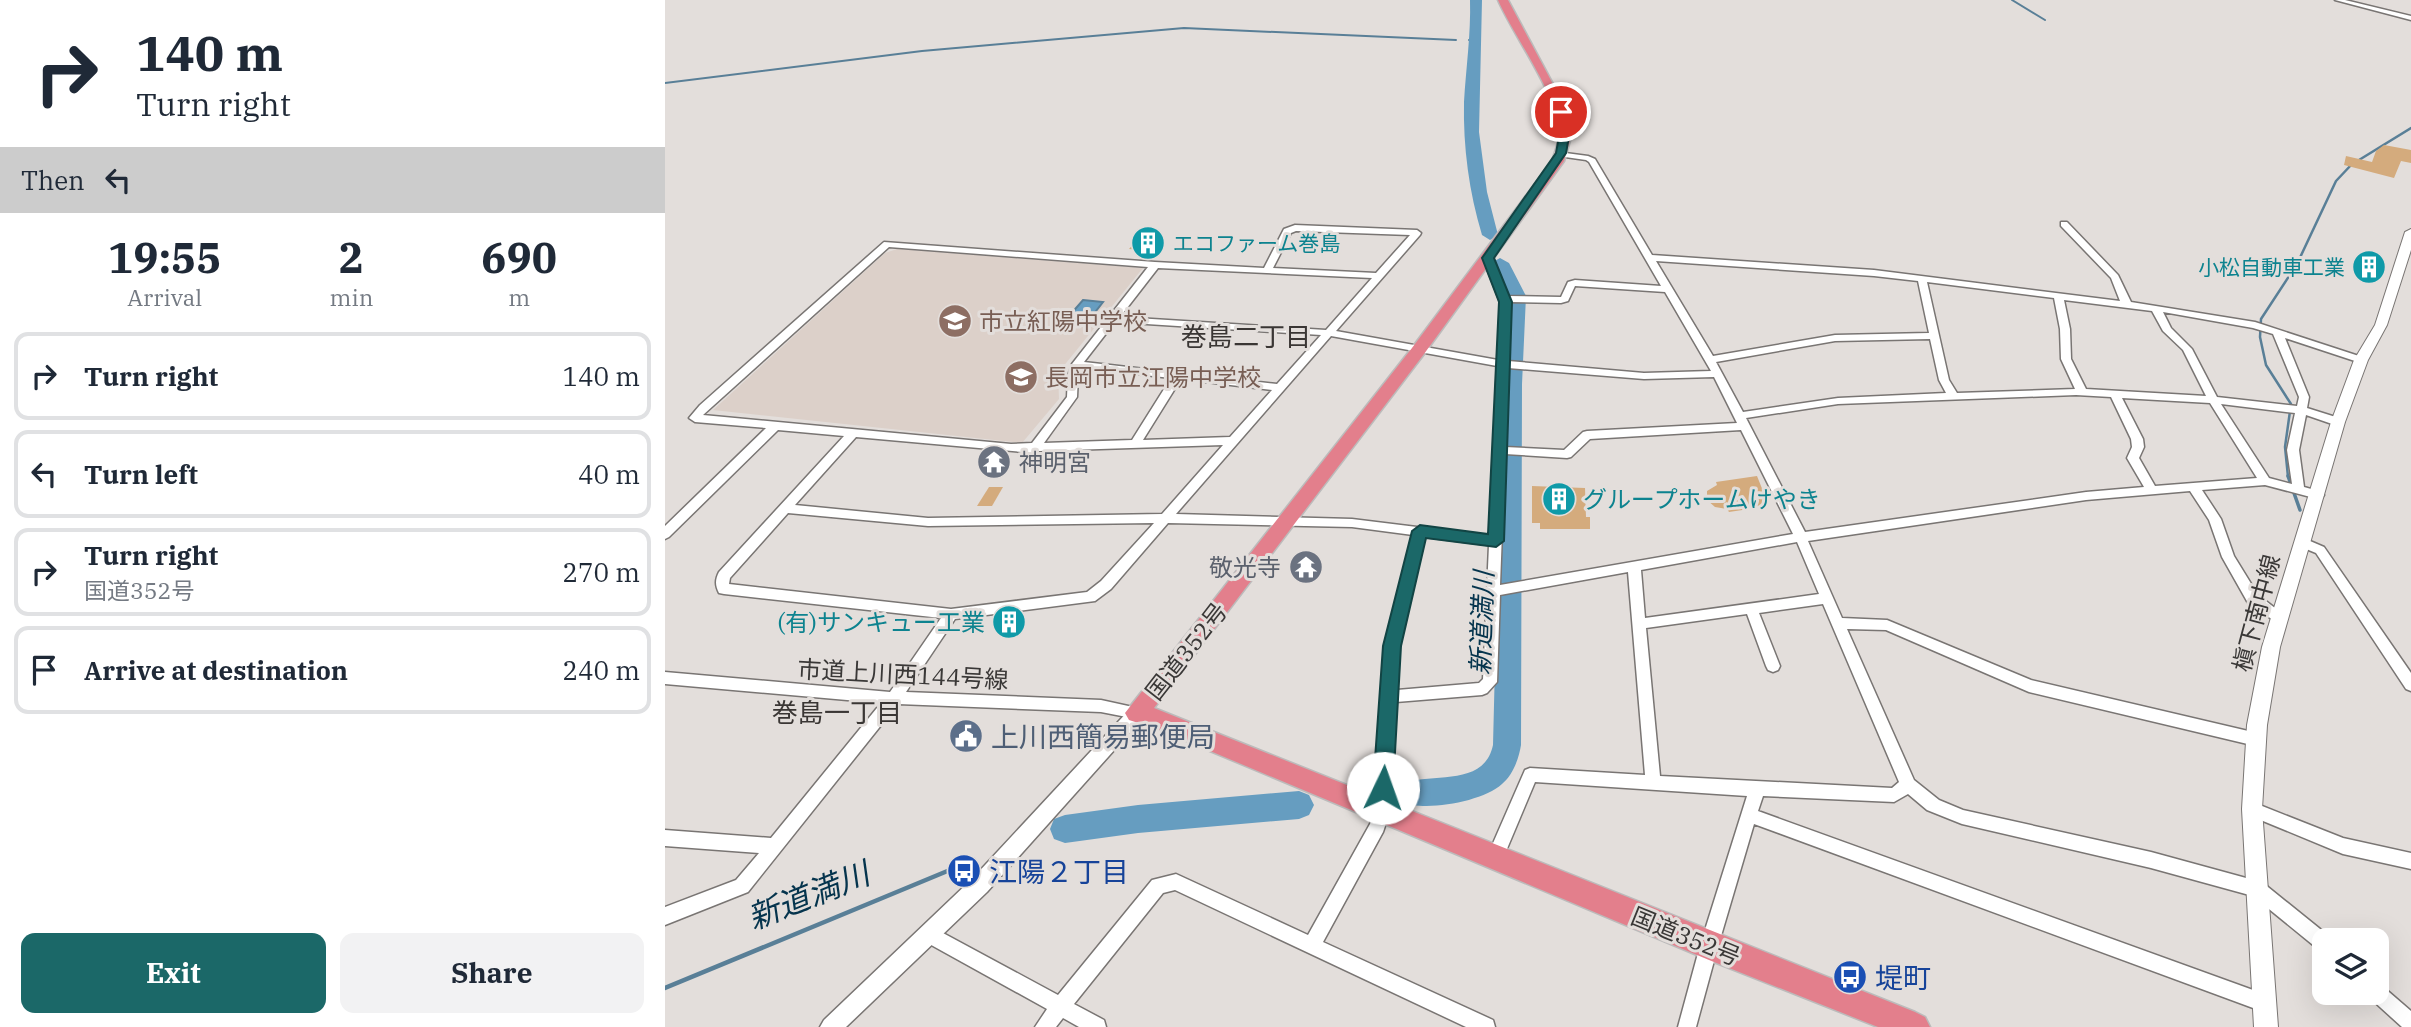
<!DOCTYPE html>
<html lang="en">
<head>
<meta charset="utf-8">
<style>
  :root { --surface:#fff; --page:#f2f2f3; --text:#1f2937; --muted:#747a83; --line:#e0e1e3; --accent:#1b6868 }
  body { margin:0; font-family:"IBM Plex Serif","Noto Sans JP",serif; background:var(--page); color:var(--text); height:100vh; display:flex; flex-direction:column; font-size:26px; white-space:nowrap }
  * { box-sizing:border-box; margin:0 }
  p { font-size:23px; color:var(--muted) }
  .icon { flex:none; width:38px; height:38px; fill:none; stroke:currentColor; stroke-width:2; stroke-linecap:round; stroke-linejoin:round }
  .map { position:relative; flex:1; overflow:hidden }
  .drawer { display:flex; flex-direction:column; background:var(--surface); width:665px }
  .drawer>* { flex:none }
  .top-card { background:#fff; color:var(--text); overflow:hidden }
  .buttons { position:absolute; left:1647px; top:928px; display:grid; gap:14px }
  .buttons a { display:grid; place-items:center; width:77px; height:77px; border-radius:14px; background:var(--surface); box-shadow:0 7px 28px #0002; font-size:35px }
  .pin { position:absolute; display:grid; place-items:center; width:60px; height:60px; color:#fff; margin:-30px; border:4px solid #fff; border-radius:50%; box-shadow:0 2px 7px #0007 }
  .me { position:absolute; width:77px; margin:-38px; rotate:3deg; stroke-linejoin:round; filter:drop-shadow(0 0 5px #0008) }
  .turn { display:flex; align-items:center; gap:24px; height:147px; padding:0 21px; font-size:32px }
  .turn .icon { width:91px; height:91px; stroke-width:2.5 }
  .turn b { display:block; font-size:49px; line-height:60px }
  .then { display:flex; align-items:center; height:66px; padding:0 21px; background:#0003; gap:14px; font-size:26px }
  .eta { display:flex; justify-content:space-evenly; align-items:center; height:119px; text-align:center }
  .eta b { font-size:42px; font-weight:700; line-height:49px }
  .action { display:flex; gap:14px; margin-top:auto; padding:14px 21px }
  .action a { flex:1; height:80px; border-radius:14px; background:var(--accent); color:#fff; font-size:28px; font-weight:700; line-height:80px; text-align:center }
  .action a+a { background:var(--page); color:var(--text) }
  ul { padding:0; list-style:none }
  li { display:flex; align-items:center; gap:21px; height:88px; margin:0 14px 10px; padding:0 7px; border:4px solid var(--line); border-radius:14px }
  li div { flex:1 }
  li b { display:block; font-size:26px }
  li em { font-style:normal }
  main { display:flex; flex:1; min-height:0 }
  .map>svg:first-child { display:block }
</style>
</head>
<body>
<main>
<section class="drawer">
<div class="top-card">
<div class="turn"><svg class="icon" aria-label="right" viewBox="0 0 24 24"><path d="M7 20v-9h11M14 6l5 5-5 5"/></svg><div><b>140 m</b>Turn right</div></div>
<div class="then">Then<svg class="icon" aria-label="left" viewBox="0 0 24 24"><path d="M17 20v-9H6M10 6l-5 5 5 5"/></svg></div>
</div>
<div class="eta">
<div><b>19:55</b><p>Arrival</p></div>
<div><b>2</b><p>min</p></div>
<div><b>690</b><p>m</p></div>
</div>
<ul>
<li><svg class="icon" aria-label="right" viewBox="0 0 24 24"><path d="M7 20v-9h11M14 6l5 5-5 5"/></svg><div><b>Turn right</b></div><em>140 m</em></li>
<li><svg class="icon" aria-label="left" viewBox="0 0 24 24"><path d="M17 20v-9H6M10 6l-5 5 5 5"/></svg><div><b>Turn left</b></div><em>40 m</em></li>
<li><svg class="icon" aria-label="right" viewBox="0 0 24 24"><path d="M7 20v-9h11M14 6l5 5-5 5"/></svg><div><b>Turn right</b><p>国道352号</p></div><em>270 m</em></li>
<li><svg class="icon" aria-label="arrive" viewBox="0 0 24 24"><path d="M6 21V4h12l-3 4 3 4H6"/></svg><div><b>Arrive at destination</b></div><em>240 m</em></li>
</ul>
<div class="action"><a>Exit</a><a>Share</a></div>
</section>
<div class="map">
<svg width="1746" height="1027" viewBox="0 0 1746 1027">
  <rect width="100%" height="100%" fill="#e3dedb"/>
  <path fill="#dcd0c9" d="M232 249 478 268 393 373 394 399 357 443 48 410 220 253Z"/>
  <path fill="#669dc0" stroke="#597f97" stroke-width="2" d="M418 300 438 302 420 325 398 323Z"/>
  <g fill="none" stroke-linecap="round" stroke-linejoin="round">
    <g stroke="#597f97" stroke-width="2">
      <path d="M1347 0 1380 20"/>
      <path d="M804 40H810"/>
      <path d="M0 83 257 51 519 28 791 40"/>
    </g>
    <g stroke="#597f97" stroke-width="2.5">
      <path d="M1694 160 1746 128"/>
      <path d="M1623 477 1620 447 1626 404 1601 365 1595 337 1596 319 1632 264 1671 181 1687 164"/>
    </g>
    <path stroke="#597f97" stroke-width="3.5" d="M1623 476 1635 510"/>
    <path stroke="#597f97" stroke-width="4.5" d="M0 988 309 860"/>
    <g fill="#669dc0" fill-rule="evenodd">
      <path d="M805 0H817L814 132 822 192 833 235 825 240 817 235C804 192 798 147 799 102 801 68 806 34 805 0Z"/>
      <path d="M835 258 844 263 861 296 857 384 856 745C854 758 848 775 837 784 817 802 760 812 736 802L731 793 736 784C766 772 819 788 828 745L837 384 843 296 826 263Z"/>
      <path d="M634 791 644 795 649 805 644 815 634 819 473 833 400 843 389 839 385 829 389 819 400 815 473 805Z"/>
    </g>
  </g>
  <g fill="#d4ab7d">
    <path d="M1719 145 1746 150V163L1736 161 1729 178 1679 165 1681 156 1707 162 1711 151Z"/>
    <path d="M476 236 496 238 493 240 498 241 488 251 464 249Z"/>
    <path d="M1092 476 1104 506 1064 512 1062 509 1050 507 1042 500V491L1052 485 1051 482Z"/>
    <path d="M867 486 920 488 921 517H925V529H875V523H867Z"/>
    <path d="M324 487H338L327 506H312Z"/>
    <path d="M360 615 350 637H337L341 628 328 629 334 616Z"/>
  </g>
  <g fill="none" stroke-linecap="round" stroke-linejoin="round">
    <g stroke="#797573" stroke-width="3">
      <g id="minor">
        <path d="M1670 0H1680L1746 16V20Z"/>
        <path d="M893 152 923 156 930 159 987 255 1209 270 1455 301 1446 278 1396 226V222H1402L1453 275 1466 302 1590 322 1700 358 1701 360 1696 363 1620 338 1644 397 1642 408 1677 419 1679 422 1673 426 1641 415 1634 450 1639 487 1657 492 1659 495 1657 498 1653 499 1600 485 1537 490 1556 519 1569 556 1593 595 1619 615 1621 619 1619 623 1614 624 1583 603 1557 557 1544 520 1525 491 1421 500 1143 541 1177 618 1222 620 1366 680 1596 734 1598 739 1596 744 1591 746 1364 692 1221 630 1182 629 1249 780 1274 800 1298 810 1486 852 1592 881 1598 883 1665 937 1666 940H1659V952L1653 949 1588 896 1486 868 1297 824 1262 810 1243 794 1229 802 1098 796 1093 811 1599 994 1605 997 1608 1003 1605 1009 1599 1012 1089 824 1053 946 1031 1027H1013L1035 946 1082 796 870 782 836 863 830 865 824 863 822 857 860 770 865 768 980 775 963 572 835 595 832 682 822 693 817 695 731 702 725 811 718 832 658 942 828 1020 830 1027H801L510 890 498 893 409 1004 439 1020 441 1027H414L398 1018 391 1027H370L382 1009 259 941 256 935 259 929 265 926 393 995 487 880 511 874 643 935 705 824 709 811 720 646 748 535 687 527 503 523 446 589 430 601 290 619 241 692 436 700 477 709 479 713 477 717 472 719 436 712 233 704 83 892 0 925V907L71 880 94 853 0 846V830L106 838 216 703 0 684V672L225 692 276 618 59 594 54 593C50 585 50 580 54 572L179 436 113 430 4 537 0 539V526L101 428 30 422 24 418 35 405 219 242 490 262 599 268 619 229 630 225 752 230 756 233 755 235 671 331 833 360 835 302 818 258 820 256 823 255 828 258 843 296 896 297 903 282 910 280 996 286 924 162 921 160 893 156ZM631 231 745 235 711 273 608 268 626 233ZM224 247 483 267 407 364 403 375 402 397 367 443 346 444 38 415ZM991 261 1209 276 1253 281 1264 333 1170 335 1048 356ZM493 268 707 278 661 330 455 317ZM1262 282 1389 298 1395 329 1396 359 1410 389 1292 393 1284 380ZM910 286 1000 292 1046 371 979 373 843 361 845 302 896 303 903 301ZM1399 300 1487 311 1498 331 1518 350 1541 396 1421 389 1406 359 1405 329ZM1498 312 1588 328 1608 334 1634 397 1632 406 1552 397 1527 349 1506 328ZM450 322 656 335 612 384 419 362ZM666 336 832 366 825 536 687 519 511 514ZM1265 339 1274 380 1281 393 1173 398 1078 412 1051 362 1170 341ZM416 368 506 378 467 440 379 443 412 397 413 375ZM843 368 979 379 1049 377 1072 423 922 431 918 432 899 450 840 447ZM516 379 607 390 565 437 478 440ZM1411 395 1446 397 1466 439 1467 447 1462 458 1479 487 1421 492 1140 532 1081 418 1173 404ZM1457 398 1545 403 1592 478 1490 486 1474 458 1479 447 1478 439ZM1556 404 1630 413 1622 450 1627 484 1604 478ZM1076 430 1128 534 835 585 840 454 902 458 906 457 925 439ZM191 437 369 453 374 451 558 445 497 514 263 518 130 505ZM123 513 263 526 489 523 436 581 422 592 286 609 64 584 65 578ZM760 537 824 545 818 679 814 683 732 690 734 646ZM1132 542 1154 594 980 618 976 570ZM1158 604 1234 782 1227 788 995 776 981 628 1082 614 1101 666 1103 670 1108 672 1113 670 1115 666 1094 613Z"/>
        <path d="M1638 538 1659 547 1746 673V691L1741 689 1651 553 1634 546 1632 543 1634 540Z"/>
        <path d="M1587 802 1678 838 1746 853V869L1678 854 1581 814 1579 809 1581 804Z"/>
        <path d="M1712 983 1717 986 1746 1011V1027H1737L1705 998 1702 992H1712Z"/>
      </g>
    </g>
    <g stroke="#797573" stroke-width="3">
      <path id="tertiary" d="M472 706 478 708 480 713 478 718 322 892 181 1027H155L159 1020 308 878 466 708Z"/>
    </g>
    <g stroke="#797573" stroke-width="2">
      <path id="secondary" d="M1746 229V250L1722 325 1703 360 1680 422 1615 647 1602 725 1597 809 1613 1027H1589L1577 809 1582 725 1597 647 1666 422 1689 360 1710 325 1740 232Z"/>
    </g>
    <g stroke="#bcbbbb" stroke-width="3">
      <path id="trunk" d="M833 0H843L889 86 903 119 906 137 899 161 759 354 489 708 1250 1012 1260 1017 1265 1027H1213L1044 960 495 730 464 720 460 713 747 348 887 161C890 152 894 143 894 134 894 96 849 37 833 0Z"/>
    </g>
    <use href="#minor" fill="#fff" fill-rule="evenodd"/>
    <use href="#tertiary" fill="#fff" fill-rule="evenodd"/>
    <use href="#secondary" fill="#fff" fill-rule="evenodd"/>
    <use href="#trunk" fill="#e37f8c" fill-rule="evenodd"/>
  </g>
  <path fill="#1b6868" stroke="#124444" stroke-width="2" d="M896 109 901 112 905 131 901 153 829 258 847 302 839 541 831 547 761 538 736 646 728 788 725 795 718 797 711 795 708 788 718 646 747 531 755 525 823 534 834 302 817 258 891 153 895 131 891 112Z"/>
  <defs>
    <g id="building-disc" transform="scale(1.75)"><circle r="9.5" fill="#0f9aa8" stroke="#e3dedb"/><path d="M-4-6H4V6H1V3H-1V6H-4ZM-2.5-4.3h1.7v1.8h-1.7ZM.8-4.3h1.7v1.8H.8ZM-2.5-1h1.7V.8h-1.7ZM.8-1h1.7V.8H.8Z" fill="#fff"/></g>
    <g id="school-disc" transform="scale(1.75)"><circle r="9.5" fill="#8d6e63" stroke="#e3dedb"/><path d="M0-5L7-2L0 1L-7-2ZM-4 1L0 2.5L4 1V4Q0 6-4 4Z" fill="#fff"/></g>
    <g id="temple-disc" transform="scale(1.75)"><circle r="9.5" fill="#6b7280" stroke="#e3dedb"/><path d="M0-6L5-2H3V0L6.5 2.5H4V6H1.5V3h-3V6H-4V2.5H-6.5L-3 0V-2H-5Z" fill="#fff"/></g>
    <g id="civic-disc" transform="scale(1.75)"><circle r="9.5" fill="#5c6f8a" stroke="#e3dedb"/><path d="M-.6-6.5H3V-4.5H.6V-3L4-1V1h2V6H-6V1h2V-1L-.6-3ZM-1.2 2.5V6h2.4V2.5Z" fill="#fff"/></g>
    <g id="bus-disc" transform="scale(1.75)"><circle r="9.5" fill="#1a4fb4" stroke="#e3dedb"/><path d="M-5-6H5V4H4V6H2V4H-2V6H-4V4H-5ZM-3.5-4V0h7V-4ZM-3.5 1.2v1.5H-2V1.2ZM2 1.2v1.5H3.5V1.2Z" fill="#fff"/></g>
  </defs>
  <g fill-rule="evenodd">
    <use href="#building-disc" x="483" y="243"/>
    <use href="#building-disc" x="1704" y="267"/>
    <use href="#school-disc" x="290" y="321"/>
    <use href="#school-disc" x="356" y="377"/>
    <use href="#temple-disc" x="329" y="462"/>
    <use href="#building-disc" x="894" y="499"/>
    <use href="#temple-disc" x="641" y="567"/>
    <use href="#building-disc" x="344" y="622"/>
    <use href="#civic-disc" x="301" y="736"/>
    <use href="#bus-disc" x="299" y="871"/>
    <use href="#bus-disc" x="1185" y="977"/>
  </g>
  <g text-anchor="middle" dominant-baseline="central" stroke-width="6" stroke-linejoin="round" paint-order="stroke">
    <g font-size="21" fill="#0d838f" stroke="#e3dedb" text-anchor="start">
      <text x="508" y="243">エコファーム巻島</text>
      <text x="1680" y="267" text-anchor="end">小松自動車工業</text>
    </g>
    <g font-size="24" fill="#785e54" stroke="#e3dedb" text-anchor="start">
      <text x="314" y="321">市立紅陽中学校</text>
      <text x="380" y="377">長岡市立江陽中学校</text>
    </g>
    <g font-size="24" fill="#5b616d" stroke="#e3dedb" text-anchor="start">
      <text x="354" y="462">神明宮</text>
      <text x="616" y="567" text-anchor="end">敬光寺</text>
    </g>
    <g font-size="24" fill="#0d838f" stroke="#e3dedb" text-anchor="start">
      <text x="918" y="499">グループホームけやき</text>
      <text x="320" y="622" text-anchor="end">(有)サンキュー工業</text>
    </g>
    <g font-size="24" fill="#3a3837" stroke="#e3dedb">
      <text transform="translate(1591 613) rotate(-75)">槇下南中線</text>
      <text transform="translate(521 651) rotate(-52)">国道352号</text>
      <text transform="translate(238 674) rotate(3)">市道上川西144号線</text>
      <text transform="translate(1021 936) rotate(22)">国道352号</text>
    </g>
    <g font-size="26" fill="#3a3634" stroke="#e3dedb">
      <text x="581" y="336">巻島二丁目</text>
      <text x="172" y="712">巻島一丁目</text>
    </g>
    <g font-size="26" font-style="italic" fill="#05344d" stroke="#e3dedb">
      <text transform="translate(816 623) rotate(-88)">新道満川</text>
    </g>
    <g font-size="28" fill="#4e5e75" stroke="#e3dedb" text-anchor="start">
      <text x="326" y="736">上川西簡易郵便局</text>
    </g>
    <g font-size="28" fill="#164399" stroke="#e3dedb" text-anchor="start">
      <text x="324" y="871">江陽２丁目</text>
      <text x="1210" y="977">堤町</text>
    </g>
    <g font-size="32" font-style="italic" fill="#05344d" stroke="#e3dedb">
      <text transform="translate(143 895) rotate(-22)">新道満川</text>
    </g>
  </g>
</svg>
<div class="buttons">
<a><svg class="icon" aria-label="layers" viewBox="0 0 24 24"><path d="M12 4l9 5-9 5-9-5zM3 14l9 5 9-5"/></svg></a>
</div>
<div class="pin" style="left:896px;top:112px;background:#d93025"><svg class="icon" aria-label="arrive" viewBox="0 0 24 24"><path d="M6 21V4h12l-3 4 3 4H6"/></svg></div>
<svg class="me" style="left:718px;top:788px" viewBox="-20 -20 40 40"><circle r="19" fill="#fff"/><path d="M0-13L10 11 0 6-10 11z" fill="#1b6868"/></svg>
</div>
</main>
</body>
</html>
